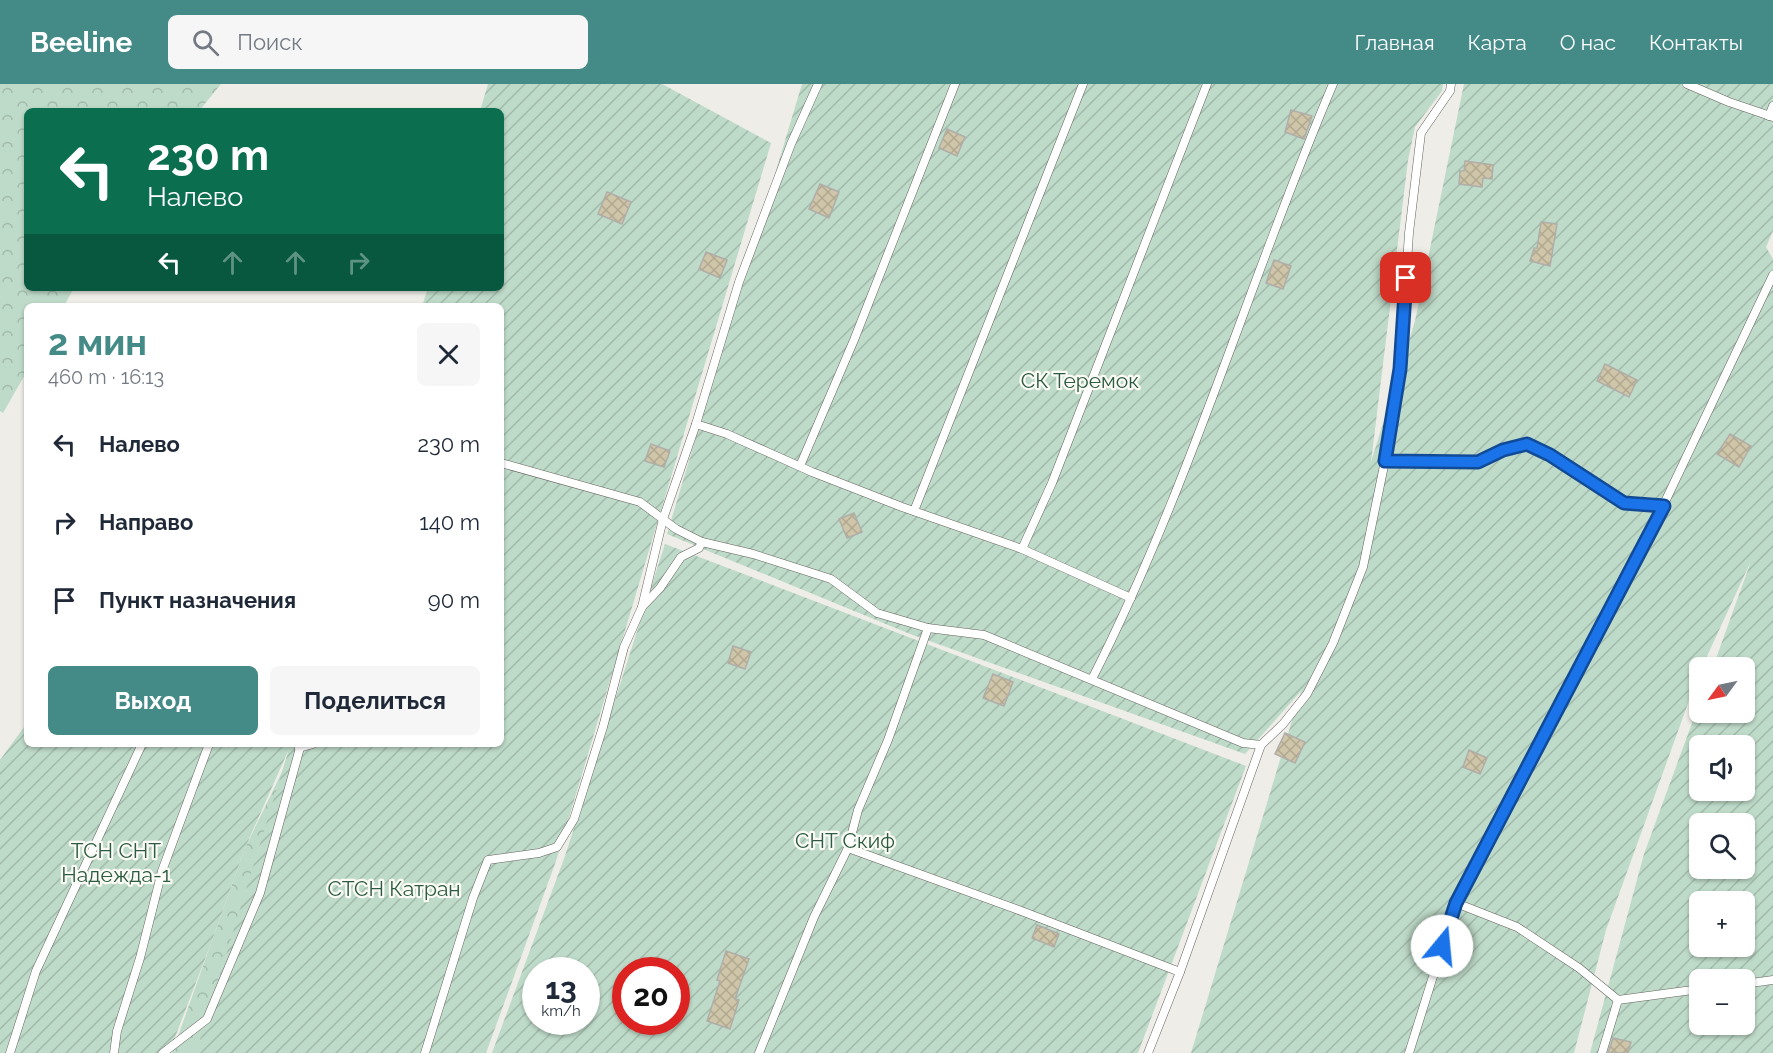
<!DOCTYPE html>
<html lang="ru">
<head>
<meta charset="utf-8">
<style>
  :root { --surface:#fff; --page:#f6f6f7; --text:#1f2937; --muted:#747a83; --accent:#448b88 }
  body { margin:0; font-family:Raleway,sans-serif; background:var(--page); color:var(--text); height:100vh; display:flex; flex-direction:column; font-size:22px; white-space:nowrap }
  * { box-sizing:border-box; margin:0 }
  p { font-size:20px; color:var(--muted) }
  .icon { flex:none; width:33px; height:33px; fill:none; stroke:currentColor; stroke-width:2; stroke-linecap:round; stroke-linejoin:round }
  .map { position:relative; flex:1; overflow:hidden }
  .panel { position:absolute; left:24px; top:219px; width:480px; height:444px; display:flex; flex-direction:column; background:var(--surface); border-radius:9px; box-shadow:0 2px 4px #0004 }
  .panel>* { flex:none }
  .hud { position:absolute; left:24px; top:24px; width:480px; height:183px; border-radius:9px; box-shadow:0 2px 4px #0004; background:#0b6e4f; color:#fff; overflow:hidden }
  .needle { width:39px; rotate:237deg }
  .controls { position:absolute; left:1689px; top:573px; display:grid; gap:12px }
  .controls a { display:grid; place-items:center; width:66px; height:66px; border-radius:9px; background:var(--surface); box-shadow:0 2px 4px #0004; font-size:30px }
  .speed { position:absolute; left:522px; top:873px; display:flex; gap:12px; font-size:30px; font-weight:700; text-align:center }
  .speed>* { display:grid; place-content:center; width:78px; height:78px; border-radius:50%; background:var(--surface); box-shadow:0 2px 4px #0004; line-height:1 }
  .speed small { font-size:15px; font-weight:400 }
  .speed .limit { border:9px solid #d22; background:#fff; color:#111 }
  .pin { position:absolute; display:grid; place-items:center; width:51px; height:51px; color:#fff; margin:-26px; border-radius:12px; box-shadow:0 3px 9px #0006 }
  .me { position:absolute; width:66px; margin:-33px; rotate:17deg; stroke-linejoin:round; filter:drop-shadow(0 0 4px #0008) }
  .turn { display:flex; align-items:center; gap:21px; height:126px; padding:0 24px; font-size:27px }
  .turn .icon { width:78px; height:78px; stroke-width:2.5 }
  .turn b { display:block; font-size:42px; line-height:51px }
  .lanes { display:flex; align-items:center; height:57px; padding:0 24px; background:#0003; justify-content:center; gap:30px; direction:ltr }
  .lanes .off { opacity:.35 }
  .round { display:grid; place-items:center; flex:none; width:63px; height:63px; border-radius:9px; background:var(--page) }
  .overview { display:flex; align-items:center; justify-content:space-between; height:102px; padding:0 24px }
  h1 { font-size:36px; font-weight:700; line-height:45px; color:var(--accent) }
  .button { display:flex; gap:12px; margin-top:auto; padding:12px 24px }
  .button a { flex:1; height:69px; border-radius:9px; background:var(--accent); color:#fff; font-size:24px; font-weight:700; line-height:69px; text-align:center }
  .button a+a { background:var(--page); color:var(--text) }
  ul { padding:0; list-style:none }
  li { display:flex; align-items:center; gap:18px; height:78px; padding:0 24px }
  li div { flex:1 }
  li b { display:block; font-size:22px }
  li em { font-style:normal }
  header { display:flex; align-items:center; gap:36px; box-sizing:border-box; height:84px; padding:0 30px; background:var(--accent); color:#fff }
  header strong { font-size:28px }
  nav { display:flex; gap:33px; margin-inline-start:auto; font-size:21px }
  .search { width:420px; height:54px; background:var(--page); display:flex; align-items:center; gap:15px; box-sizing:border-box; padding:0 21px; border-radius:9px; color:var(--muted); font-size:22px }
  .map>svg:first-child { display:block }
</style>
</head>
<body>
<header>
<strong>Beeline</strong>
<div class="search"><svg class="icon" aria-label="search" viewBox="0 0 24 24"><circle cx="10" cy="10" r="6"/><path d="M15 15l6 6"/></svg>Поиск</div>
<nav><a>Главная</a><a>Карта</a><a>О нас</a><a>Контакты</a></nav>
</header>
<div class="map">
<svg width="1773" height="969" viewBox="0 0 1773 969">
  <defs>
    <pattern id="forest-crowns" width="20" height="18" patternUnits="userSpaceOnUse" patternTransform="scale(1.5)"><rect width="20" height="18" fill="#bedac8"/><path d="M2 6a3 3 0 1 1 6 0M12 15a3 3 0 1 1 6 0" fill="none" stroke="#a2baab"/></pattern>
    <pattern id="garden-furrows" width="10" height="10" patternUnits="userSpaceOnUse" patternTransform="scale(1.5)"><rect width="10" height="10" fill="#bedac8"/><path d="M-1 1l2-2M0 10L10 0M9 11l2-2" fill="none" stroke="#a2baab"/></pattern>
    <pattern id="building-cross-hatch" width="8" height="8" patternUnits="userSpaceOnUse" patternTransform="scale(1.5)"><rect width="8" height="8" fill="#cfc5a9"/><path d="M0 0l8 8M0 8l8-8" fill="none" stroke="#b1a890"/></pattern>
  </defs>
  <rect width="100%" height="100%" fill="#eeede8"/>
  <g fill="url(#forest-crowns)">
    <path d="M0 0H221L199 27H27V204H74L64 222H27V287L3 329 0 327Z"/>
    <path d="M291 660 233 969H172L245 764 282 688Z"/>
  </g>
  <g fill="url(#garden-furrows)" fill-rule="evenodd">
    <path d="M488 0H662L771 59 556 777 486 969H196L289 665 245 764 210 862 169 969H0V676L27 639V660H501V222H422L428 204H501V27H480Z"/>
    <path d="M802 0H1443L1442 7 1415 43 1408 76 1371 378 1415 237 1464 0H1773V147L1766 163 1773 175V969H1590L1644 770 1699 620 1700 628H1744V584L1713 583 1751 477 1702 583 1700 584 1699 589 1606 846 1574 969H1191L1301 607 1245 670 910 550 667 450ZM1700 662H1744V706H1700ZM1700 740H1744V784H1700ZM1700 818H1744V862H1700ZM1700 896H1744V940H1700Z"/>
    <path d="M665 460 1246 682 1138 969H492L565 772ZM536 886H586V938H536ZM626 886H676V938H626Z"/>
  </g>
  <g fill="url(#building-cross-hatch)" stroke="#b0aeaa" stroke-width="1.5">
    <path d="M1291 26 1312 32 1304 55 1285 48Z"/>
    <path d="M947 45 965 53 957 72 939 64Z"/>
    <path d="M1465 77 1493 81 1492 95 1483 94 1482 103 1459 100 1460 87H1464Z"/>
    <path d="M820 100 839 108 829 134 809 125Z"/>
    <path d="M607 108 631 118 622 140 598 130Z"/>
    <path d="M1541 138 1557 140 1550 182 1530 177 1534 164H1537Z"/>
    <path d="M706 168 727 176 720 194 699 185Z"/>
    <path d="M1274 176 1291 182 1283 205 1266 199Z"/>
    <path d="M1605 280 1637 296 1629 313 1597 297Z"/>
    <path d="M1730 350 1751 362 1739 383 1717 370Z"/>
    <path d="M651 360 670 367 664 383 645 377Z"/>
    <path d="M854 429 862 448 847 454 839 435Z"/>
    <path d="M733 562 751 568 745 585 728 579Z"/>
    <path d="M993 590 1013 598 1004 622 983 614Z"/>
    <path d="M1285 649 1305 658 1295 679 1275 670Z"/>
    <path d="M1469 666 1487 674 1480 690 1463 683Z"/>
    <path d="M1037 841 1059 850 1054 863 1032 854Z"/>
    <path d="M726 867 749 875 735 915 739 916 730 945 707 937 720 897 717 896Z"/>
    <path d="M1613 954 1631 958 1628 969H1608Z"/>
  </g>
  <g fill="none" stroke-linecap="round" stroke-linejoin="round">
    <g stroke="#64625e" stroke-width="9">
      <g id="service">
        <path d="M1687 0 1729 18 1773 33"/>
        <path d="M1769 32 1773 22"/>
        <path d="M696 340 727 350 812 388 902 423 1022 465 1131 514"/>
        <path d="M1385 377 1400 285 1409 149 1421 49 1450 7 1451 0"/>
        <path d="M501 379 640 418 676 445 702 458 753 470 831 495 877 529 928 544 984 551 1243 659 1261 661"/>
        <path d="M800 382 854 256 955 0"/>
        <path d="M914 427 1083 0"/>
        <path d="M1022 465 1052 399 1207 0"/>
        <path d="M642 523 663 435 696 340 739 198 791 60 818 0"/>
        <path d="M1092 595C1189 405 1249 197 1333 0"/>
        <path d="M299 664 313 660"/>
        <path d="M848 764 1024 828 1180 888"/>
        <path d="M1456 819 1517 843 1579 884 1618 916 1700 905"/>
        <path d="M1744 900 1773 896"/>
        <path d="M10 969 36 887 142 660"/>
        <path d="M114 969 117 947 140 874 162 787 209 660"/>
        <path d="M163 969 207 935 260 809 301 660"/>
        <path d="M425 969 473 814 488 776 539 769 557 763 574 735 603 643 624 563 642 523 660 504 681 473 699 464 702 458"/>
        <path d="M759 969 814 833 848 764 858 726 888 656 928 544"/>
        <path d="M1148 969 1180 888 1261 661 1283 640 1307 610 1333 559 1363 483 1385 377 1478 378 1503 366 1527 360 1550 371 1624 419 1663 422"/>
        <path d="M1409 969 1456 819 1663 422 1773 191"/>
        <path d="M1602 969 1618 916"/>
      </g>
    </g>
    <use href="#service" stroke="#fff" stroke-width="8"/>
  </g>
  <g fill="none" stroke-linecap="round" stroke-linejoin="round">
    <g stroke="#114b97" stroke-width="15">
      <path id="route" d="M1406 194 1400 285 1385 377 1478 378 1503 366 1527 360 1550 371 1624 419 1664 422 1456 819 1442 862"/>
    </g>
    <use href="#route" stroke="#1a73e8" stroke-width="10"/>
  </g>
  <g text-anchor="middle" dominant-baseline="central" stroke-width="4.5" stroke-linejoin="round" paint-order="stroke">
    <g font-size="21" fill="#2c5d42" stroke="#fbfaf5">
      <text x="1080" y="296">СК Теремок</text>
      <text x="845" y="756">СНТ Скиф</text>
      <text x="116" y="766">ТСН СНТ<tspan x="116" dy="24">Надежда-1</tspan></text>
      <text x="394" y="804">СТСН Катран</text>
    </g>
  </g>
</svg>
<div class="controls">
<a><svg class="needle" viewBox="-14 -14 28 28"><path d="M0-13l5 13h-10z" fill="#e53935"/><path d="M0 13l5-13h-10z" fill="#747a83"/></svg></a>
<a><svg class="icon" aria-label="sound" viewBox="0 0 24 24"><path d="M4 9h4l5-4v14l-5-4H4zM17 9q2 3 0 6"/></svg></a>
<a><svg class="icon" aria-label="search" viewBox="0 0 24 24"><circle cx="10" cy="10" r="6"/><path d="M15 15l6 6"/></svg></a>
<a>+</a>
<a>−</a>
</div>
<div class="speed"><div>13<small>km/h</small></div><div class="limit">20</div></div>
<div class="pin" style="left:1406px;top:194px;background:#d93025"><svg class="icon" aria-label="arrive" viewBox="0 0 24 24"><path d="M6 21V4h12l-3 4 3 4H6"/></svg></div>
<svg class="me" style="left:1442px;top:862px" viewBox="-20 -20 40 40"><circle r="19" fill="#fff"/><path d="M0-13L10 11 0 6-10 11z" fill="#1a73e8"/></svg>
<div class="hud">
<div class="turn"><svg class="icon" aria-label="left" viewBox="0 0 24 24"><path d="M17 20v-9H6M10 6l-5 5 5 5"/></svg><div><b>230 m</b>Налево</div></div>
<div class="lanes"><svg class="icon" aria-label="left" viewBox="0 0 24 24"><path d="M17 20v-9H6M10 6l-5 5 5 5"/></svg><svg class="icon off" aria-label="ahead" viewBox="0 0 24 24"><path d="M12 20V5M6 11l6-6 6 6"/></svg><svg class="icon off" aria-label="ahead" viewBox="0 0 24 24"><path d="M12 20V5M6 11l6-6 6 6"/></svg><svg class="icon off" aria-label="right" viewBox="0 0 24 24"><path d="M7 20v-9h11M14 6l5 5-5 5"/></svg></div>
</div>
<section class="panel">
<div class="overview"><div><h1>2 мин</h1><p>460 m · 16:13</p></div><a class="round"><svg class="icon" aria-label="close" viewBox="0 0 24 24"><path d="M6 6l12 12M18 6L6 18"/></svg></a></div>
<ul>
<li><svg class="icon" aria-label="left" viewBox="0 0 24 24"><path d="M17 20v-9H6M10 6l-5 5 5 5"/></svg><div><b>Налево</b></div><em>230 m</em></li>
<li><svg class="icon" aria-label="right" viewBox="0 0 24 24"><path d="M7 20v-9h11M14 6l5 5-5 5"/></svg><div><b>Направо</b></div><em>140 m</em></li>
<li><svg class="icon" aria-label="arrive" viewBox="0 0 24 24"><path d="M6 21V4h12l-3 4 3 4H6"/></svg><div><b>Пункт назначения</b></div><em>90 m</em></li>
</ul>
<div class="button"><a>Выход</a><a>Поделиться</a></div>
</section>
</div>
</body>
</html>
